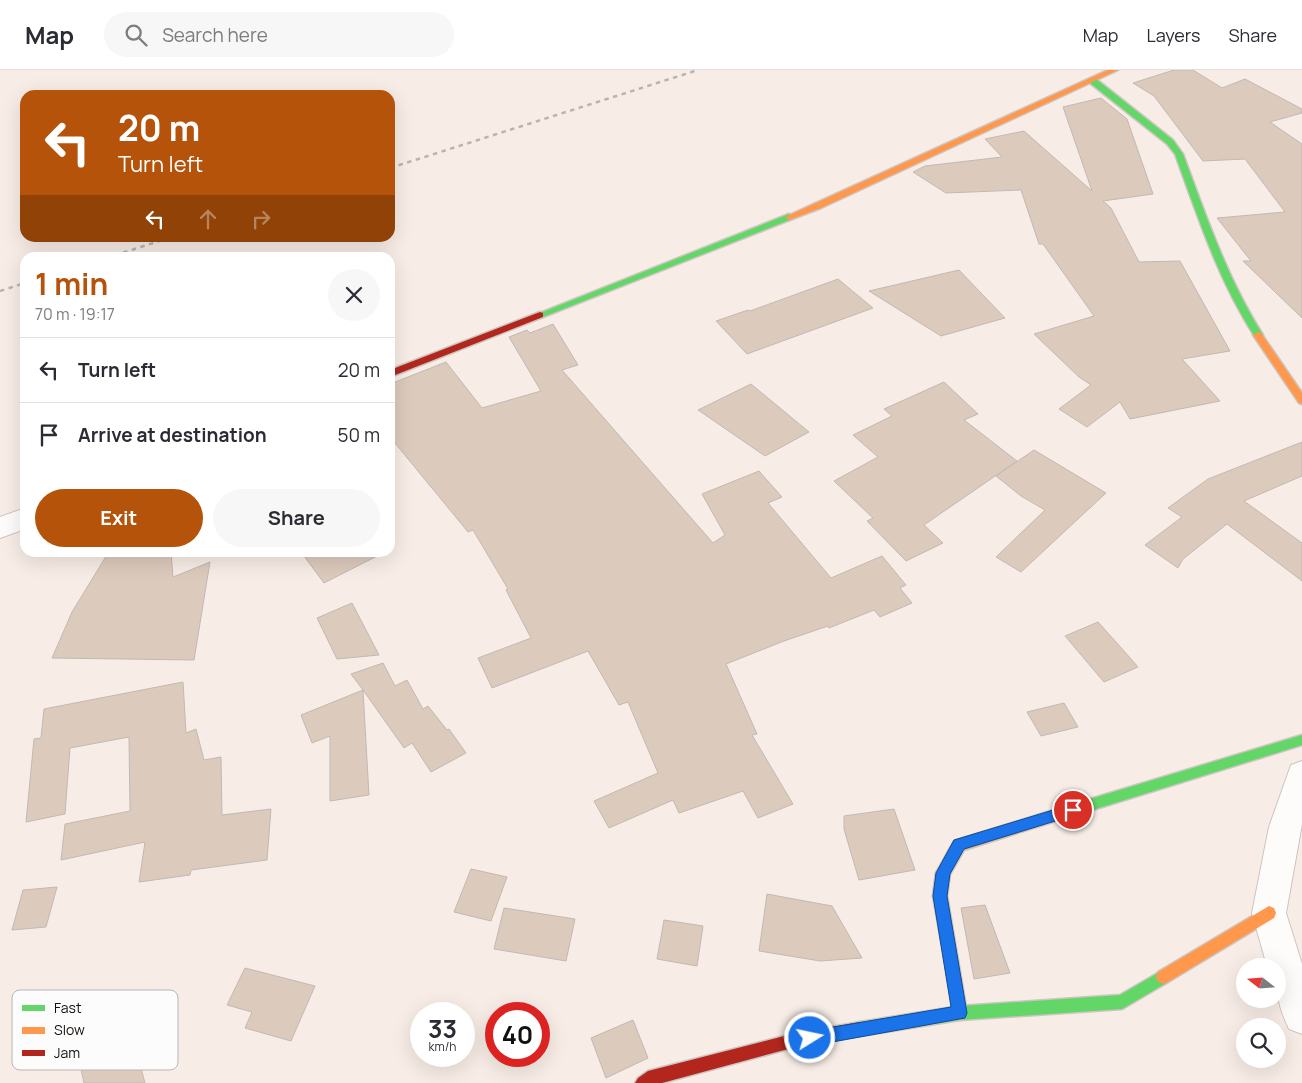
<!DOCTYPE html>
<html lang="en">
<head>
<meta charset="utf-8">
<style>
  :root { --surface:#fff; --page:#f7f7f7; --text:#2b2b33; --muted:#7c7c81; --line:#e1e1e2; --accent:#b45309 }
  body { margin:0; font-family:Manrope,sans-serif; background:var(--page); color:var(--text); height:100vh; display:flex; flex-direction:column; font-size:19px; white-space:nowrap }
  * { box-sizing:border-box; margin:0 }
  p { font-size:16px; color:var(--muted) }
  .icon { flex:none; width:28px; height:28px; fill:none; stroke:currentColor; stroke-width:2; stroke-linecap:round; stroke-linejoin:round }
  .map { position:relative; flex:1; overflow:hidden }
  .sheet { position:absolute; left:20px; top:182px; width:375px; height:305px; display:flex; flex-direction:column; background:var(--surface); border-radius:15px; box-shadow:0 5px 20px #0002 }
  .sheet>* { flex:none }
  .hud { position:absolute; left:20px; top:20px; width:375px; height:152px; border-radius:15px; box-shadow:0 5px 20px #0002; background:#b45309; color:#fff; overflow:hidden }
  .needle { width:32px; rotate:287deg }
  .buttons { position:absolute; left:1236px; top:888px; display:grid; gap:10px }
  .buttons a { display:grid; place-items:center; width:50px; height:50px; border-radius:50%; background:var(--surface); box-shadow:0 5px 20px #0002; font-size:25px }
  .speed { position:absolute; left:410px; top:932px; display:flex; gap:10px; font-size:25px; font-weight:700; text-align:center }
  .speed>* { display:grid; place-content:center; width:65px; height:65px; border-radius:50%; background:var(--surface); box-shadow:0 5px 20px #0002; line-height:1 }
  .speed small { font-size:12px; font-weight:400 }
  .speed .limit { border:8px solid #d22; background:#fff; color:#111 }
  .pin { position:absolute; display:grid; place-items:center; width:42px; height:42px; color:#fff; margin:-21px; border:2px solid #fff; border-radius:50%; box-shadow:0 1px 5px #0007 }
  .me { position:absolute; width:55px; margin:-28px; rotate:80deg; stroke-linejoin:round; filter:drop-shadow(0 0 4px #0008) }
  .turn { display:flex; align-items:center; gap:18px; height:105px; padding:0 15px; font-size:22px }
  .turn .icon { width:65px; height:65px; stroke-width:2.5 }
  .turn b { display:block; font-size:35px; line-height:42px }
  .lanes { display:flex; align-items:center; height:48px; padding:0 15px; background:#0003; justify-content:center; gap:25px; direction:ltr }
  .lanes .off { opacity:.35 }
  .round { display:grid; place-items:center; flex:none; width:52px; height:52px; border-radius:26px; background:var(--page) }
  .headline { display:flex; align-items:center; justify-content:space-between; height:85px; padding:0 15px }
  h1 { font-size:30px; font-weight:700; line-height:38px; color:var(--accent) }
  .button { display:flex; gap:10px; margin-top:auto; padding:10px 15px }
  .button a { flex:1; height:58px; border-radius:30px; background:var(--accent); color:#fff; font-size:20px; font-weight:700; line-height:58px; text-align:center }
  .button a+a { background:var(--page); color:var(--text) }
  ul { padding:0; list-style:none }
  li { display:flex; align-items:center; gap:15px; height:65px; padding:0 15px; border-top:1px solid var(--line) }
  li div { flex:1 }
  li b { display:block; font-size:19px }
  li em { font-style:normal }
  header { display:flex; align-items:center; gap:30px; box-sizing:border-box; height:70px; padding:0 25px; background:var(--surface); border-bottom:1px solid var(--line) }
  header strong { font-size:24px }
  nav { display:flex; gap:28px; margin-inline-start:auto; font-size:18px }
  .search { width:350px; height:45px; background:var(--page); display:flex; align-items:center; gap:12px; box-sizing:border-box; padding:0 18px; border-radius:28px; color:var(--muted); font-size:19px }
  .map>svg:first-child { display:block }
</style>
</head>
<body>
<header>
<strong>Map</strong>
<div class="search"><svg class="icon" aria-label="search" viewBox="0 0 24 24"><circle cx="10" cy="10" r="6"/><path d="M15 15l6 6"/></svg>Search here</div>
<nav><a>Map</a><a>Layers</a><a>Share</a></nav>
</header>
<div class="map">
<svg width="1302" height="1013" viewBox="0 0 1302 1013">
  <rect width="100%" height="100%" fill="#f7ede6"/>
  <g fill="#dccabc" stroke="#c1b9b4">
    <path d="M1174 0H1193L1222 18 1245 9 1302 39V43L1270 52 1302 74V248L1243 191H1251L1217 148 1285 142 1245 89 1203 91 1154 26 1133 13Z"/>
    <path d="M1101 28 1127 49 1153 124 1103 131 1111 138 1139 192 1180 191 1230 281 1182 289 1220 331 1130 349 1120 332 1087 357 1059 339 1091 315 1079 307 1034 264 1094 246 1043 174H1039L1021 120 946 123 913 102 925 96 1002 87 985 69 1024 61 1092 121 1063 37Z"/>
    <path d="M959 200 1005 248 941 266 869 221Z"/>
    <path d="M838 209 873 238 747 284 716 251 748 240 750 241Z"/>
    <path d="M553 254 578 295 562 300 713 473 725 465 702 424 759 401 782 427 768 433 831 508 882 486 906 515 900 518 912 533 880 547 874 540 829 558 828 556 784 571 726 594 757 664 752 665 793 734 758 748 743 721 679 743 673 730 609 758 594 731 658 703 628 632 619 635 588 581 492 618 478 588 531 568 506 520 508 519 473 460 468 462 390 367V314L446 292 482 338 541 321 509 267 527 260 530 263Z"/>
    <path d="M944 312 978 344 964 350 1017 391 924 455 943 473 906 491 867 451 873 448 834 411 878 387 853 365 892 346 884 339Z"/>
    <path d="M751 314 809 362 765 386 698 340Z"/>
    <path d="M1302 372V406L1244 431 1302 473V511L1227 454 1183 489 1178 498 1145 475 1182 447 1168 438 1208 409Z"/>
    <path d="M1034 380 1106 423 1021 502 996 487 1045 440 1021 426 996 406Z"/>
    <path d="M145 482H171L173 507 210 492 194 590 52 588 72 542 108 483 130 486Z"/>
    <path d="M301 482H385L324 513Z"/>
    <path d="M352 533 379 585 337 589 317 548Z"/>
    <path d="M1098 552 1124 581 1138 597 1104 612 1065 566Z"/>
    <path d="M383 593 395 616 407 610 423 639 428 636 447 660 449 659 466 683 431 702 412 673 404 678 363 620 369 725 330 731V666L312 673 301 645 363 620 351 604Z"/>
    <path d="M183 612 186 663 196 659 204 690 221 687 222 745 271 739 267 790 191 800 190 805 139 812 145 772 61 790 65 754 130 741 129 667 70 678 65 744 26 752 34 669 41 668 44 639Z"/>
    <path d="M1064 633 1078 657 1041 666 1027 642Z"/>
    <path d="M894 739 915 800 859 810 844 759V746Z"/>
    <path d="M471 799 507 807 491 851 454 842Z"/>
    <path d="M57 817 46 857 12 860 23 820Z"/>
    <path d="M767 824 832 836 862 888 820 891 759 881Z"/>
    <path d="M985 835 1010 903 974 909 961 838Z"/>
    <path d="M504 838 575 849 566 891 494 879Z"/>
    <path d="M664 850 703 856 697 896 657 889Z"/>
    <path d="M245 898 315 916 291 971 245 958 252 942 227 935Z"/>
    <path d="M126 943 145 1013H84L74 968Z"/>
    <path d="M633 950 648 988 606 1008 591 968Z"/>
  </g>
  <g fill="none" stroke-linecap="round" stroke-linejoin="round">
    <g stroke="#ccc5c0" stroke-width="2">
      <g id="street">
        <path d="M25 438V459L0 468V447Z"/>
        <path d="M1302 691V754L1286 843 1302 894V964L1289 959C1276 932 1278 925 1278 896H1267L1252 843 1269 757 1291 695Z"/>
      </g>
    </g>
    <g stroke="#ccc5c0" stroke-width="3">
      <g id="fast">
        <path d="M1090 9H1096L1173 70 1183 84C1206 146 1227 208 1263 265L1261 267H1255C1218 210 1198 147 1175 84L1167 74 1090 13Z"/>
        <path d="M789 144 793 147 792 149 543 247H537L535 245Z"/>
        <path d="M1302 665V675L1057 751 1052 749 1050 745 1052 741 1057 739Z"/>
        <path d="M1163 900 1168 902 1170 907 1168 912 1122 939 960 950 860 966 855 964 853 959 855 954 860 952 960 936 1120 925Z"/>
      </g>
    </g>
    <g stroke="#ccc5c0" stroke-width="3">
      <g id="slow">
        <path d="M1108 0H1118L821 138 792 149 789 150 785 147Z"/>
        <path d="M1258 262 1261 263 1302 323V334L1299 333 1253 265Z"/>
        <path d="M1057 739 1062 741 1064 745 1062 749 964 780 950 804 947 826 967 943 965 948 960 950 955 948 933 826 936 803 954 771Z"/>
        <path d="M1269 836 1274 838 1276 843 1274 848 1168 912 1163 914 1158 912 1156 907 1158 902Z"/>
      </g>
    </g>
    <g stroke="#ccc5c0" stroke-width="3">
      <g id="jam">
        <path d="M540 242 543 243V247L390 307V300Z"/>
        <path d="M860 952 865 954 867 959 865 964 860 966 792 978 662 1013H635L638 1008 648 1001 792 964Z"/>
      </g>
    </g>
    <use href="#street" fill="#fefcfb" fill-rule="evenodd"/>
    <use href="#fast" fill="#63d668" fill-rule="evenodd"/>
    <use href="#slow" fill="#ff974d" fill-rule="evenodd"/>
    <use href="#jam" fill="#b3261e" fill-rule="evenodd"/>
    <g stroke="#b7b5b3" stroke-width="2.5" stroke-dasharray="4.5 4.5" stroke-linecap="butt">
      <path d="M390 98 698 0"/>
      <path d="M106 188 169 168"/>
      <path d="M0 221 25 213"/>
    </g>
  </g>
  <path fill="#1a73e8" stroke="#114b97" d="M1073 734 1078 736 1080 740 1078 744 964 779 950 804 947 826 967 943 965 948 810 976 805 973 802 968 805 963 810 961 951 937 933 826 936 803 954 770Z"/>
  <rect x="12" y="920" width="166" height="80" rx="8" fill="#fcfcfc" stroke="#b7b5b4" stroke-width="1"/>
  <rect x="22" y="935" width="23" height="6" fill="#63d668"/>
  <rect x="22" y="957" width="23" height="7" fill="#ff974d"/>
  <rect x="22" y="980" width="23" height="6" fill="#b3261e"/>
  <g font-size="14" fill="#16100c">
    <text x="54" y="943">Fast</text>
    <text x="54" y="965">Slow</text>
    <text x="54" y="988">Jam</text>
  </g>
</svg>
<div class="buttons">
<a><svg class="needle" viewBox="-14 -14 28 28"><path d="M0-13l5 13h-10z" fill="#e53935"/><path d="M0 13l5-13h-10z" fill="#7c7c81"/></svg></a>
<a><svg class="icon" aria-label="search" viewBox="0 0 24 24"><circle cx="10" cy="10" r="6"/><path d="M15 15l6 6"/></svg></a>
</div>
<div class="speed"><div>33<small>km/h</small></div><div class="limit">40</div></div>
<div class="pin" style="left:1073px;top:740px;background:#d93025"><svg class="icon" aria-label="arrive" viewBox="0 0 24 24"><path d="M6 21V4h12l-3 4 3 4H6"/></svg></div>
<svg class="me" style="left:810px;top:968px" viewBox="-20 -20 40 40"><circle r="17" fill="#1a73e8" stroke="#fff" stroke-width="3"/><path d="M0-11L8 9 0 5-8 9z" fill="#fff"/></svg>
<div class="hud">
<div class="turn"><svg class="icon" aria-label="left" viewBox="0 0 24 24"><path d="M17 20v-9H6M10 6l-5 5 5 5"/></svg><div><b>20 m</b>Turn left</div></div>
<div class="lanes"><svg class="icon" aria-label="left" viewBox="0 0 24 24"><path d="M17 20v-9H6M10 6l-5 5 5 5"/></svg><svg class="icon off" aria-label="ahead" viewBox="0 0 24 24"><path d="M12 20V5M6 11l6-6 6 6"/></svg><svg class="icon off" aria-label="right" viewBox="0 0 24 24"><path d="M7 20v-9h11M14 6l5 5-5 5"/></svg></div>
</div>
<section class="sheet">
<div class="headline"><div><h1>1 min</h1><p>70 m · 19:17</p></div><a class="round"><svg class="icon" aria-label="close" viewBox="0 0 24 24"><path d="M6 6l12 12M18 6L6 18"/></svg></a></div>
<ul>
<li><svg class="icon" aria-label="left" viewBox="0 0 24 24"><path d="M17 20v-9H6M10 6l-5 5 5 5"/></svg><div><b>Turn left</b></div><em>20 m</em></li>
<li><svg class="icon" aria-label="arrive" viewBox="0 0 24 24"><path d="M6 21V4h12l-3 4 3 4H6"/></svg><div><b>Arrive at destination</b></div><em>50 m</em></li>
</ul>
<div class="button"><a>Exit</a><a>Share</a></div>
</section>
</div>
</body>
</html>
